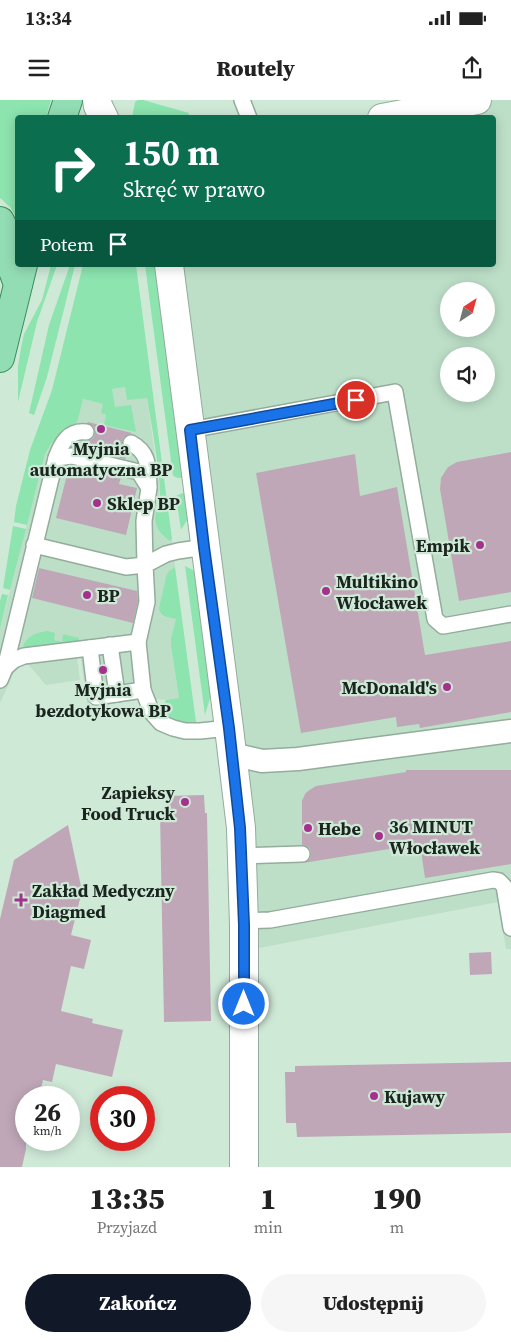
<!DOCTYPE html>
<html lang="pl">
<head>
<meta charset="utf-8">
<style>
  :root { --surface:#fff; --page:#f6f6f6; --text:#222; --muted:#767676; --accent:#111827 }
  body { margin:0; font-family:"Source Serif 4",serif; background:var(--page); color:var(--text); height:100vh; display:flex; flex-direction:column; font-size:19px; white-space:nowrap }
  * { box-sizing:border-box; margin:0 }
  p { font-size:16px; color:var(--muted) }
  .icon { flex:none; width:28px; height:28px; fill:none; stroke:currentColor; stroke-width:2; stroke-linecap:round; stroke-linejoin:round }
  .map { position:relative; height:1067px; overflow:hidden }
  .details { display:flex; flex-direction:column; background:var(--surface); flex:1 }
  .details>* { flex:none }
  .hud { position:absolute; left:15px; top:15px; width:481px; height:152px; border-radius:5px; box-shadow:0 2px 12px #0003; background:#0b6e4f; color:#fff; overflow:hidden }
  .needle { width:32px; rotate:36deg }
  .fabs { position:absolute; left:440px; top:182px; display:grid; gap:10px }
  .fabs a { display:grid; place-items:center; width:55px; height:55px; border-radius:50%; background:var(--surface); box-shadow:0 2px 12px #0003; font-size:25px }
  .speed { position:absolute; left:15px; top:986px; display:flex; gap:10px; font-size:25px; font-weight:700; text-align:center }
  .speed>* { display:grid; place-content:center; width:65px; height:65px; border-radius:50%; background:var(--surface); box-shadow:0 2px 12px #0003; line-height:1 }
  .speed small { font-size:12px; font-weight:400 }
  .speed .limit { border:8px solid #d22; background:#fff; color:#111 }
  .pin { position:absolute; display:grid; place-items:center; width:42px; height:42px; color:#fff; margin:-21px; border:2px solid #fff; border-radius:50%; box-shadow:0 1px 5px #0007 }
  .me { position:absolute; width:55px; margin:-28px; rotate:0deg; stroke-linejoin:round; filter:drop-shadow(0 0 4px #0008) }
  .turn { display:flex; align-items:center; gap:18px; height:105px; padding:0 25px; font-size:22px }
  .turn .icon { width:65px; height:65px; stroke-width:2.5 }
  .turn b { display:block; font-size:35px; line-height:42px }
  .then { display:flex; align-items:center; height:48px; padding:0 25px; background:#0003; gap:10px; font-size:19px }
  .eta { display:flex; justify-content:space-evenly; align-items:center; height:85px; text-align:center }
  .eta b { font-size:30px; font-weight:800; line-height:35px }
  .primary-button { display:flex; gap:10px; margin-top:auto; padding:10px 25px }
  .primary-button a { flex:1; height:58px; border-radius:30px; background:var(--accent); color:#fff; font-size:20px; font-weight:800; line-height:58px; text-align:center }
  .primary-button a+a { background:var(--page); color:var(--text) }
  .status { display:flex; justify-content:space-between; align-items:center; height:35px; padding:0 25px; background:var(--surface); direction:ltr }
  .status svg { height:14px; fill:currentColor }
  header { display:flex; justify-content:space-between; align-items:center; height:65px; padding:0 25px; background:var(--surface); font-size:22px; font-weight:800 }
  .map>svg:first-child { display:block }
</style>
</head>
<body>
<div class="status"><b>13:34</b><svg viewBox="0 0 49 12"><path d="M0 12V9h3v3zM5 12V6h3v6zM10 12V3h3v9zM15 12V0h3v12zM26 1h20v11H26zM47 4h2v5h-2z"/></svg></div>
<header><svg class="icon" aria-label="menu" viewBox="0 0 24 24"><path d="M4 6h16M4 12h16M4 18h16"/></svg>Routely<svg class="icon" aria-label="share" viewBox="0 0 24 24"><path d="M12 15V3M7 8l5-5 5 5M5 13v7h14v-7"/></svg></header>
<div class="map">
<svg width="511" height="1067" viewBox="0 0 511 1067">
  <rect width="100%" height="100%" fill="#cfe9d7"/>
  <g fill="#bddfc8" fill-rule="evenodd">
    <path d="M477 0H511V849H506L498 802 244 851 169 165H494V18L383 17ZM449 191H486V229H449ZM449 256H486V294H449Z"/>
    <path d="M128 282 147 298 160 390 156 411 157 426 163 436 170 441 172 439 175 467 169 471 166 476 159 508 176 519 171 538V546L179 598 166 600 133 597 87 603 81 559 79 556 77 558 80 580 46 585 27 563 20 565 16 568 0 603V529L45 354 51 344 68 327 73 324 83 299 103 304 114 309 110 285Z"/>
  </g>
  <g fill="#8de4af">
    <path d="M0 0H51L46 17 18 18 17 117H16L10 107 0 98Z"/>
    <path d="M138 0H143L189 13V17H132L135 2Z"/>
    <path d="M51 165H57L37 222 18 302V266L21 248 24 234 42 200Z"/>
    <path d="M70 165H75L47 277 34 315 29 313 49 225Z"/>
    <path d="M83 165H136L172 439 170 441C164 437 158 431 156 424 153 412 161 401 160 390 158 359 152 328 147 298L127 300 125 287 112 289 115 307 131 305 136 332 104 325 106 315 101 313 103 304 83 299 77 323 68 327 51 344 45 354 27 425 14 422 16 406 30 350 52 290Z"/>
    <path d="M145 165H157L183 378H178L173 376Z"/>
    <path d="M185 393 189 417 181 430 176 396 180 394Z"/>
    <path d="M13 426 26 429 10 490 3 488Z"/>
    <path d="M185 466 193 470 197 478 211 595 205 615Z"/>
    <path d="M175 467 196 622C182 625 166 621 163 606L166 600 179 598 171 546V538L176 519C168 517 160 517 159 508L166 476 169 471Z"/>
    <path d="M2 494 8 495 0 529V501Z"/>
    <path d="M48 531 55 533 54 540 62 542 63 534 79 538V541L78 543 26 549 23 545C29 535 37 532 48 531Z"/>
  </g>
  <g fill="#bfa7b8">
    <path d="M88 322 132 333 123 338 122 342 123 348 127 352 125 359 81 349 83 341 91 340 94 337 95 333 94 327 87 323Z"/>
    <path d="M511 352V492L459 501 440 389 441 378 448 367 457 362Z"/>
    <path d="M355 354 360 396 397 387 425 555 511 541V612L420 628 419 624 397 627 396 617 301 633 256 373Z"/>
    <path d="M77 367 121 377 119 384 137 388 126 435 56 418 68 371 75 373Z"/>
    <path d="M39 468 137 491 138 501 133 523 32 498Z"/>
    <path d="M406 670H511V764L425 778 420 744 303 763 310 759 311 754 310 749 306 746 302 745V701L305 694 308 691 316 686 406 672Z"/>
    <path d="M204 695 205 713H207L211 921 164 922 160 714H167L166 696Z"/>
    <path d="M68 725 82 791 71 835 91 840 84 869 71 866 61 911 93 919 92 923 123 930 112 977 56 964 52 982 43 980 39 998H26V1049L22 1067H0V819L14 760Z"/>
    <path d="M491 852 492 874 470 875 469 853Z"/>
    <path d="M511 962V1033L297 1037 296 1023H286L285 972H295V966Z"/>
  </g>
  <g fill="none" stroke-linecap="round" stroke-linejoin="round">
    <g stroke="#93ac9b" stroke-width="18">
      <g id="service">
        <path d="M242 0 249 18"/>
        <path d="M190 330 395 292 435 519 443 526 511 514"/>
        <path d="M131 343C150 353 148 368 149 387"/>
        <path d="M56 358C61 344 68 330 86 332"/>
        <path d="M205 447 178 451 166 454 145 465 147 502 138 542 143 590 152 613 161 623 173 628 185 631H200L229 628"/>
        <path d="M110 545 117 594"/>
        <path d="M90 548 96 597 143 590"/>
        <path d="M5 568 14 560 24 556 138 542"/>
        <path d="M0 580 5 568 56 358 72 356 139 372 149 388 144 421 145 465 126 467 34 445"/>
        <path d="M241 756 302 754"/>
        <path d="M244 821 270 820 493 780 499 781 504 786 511 828"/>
      </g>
    </g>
    <g stroke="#93ac9b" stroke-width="25">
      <path id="pedestrian" d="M232 654 262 661 298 659 511 631"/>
    </g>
    <g stroke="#93ac9b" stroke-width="30">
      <g id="minor">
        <path d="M97 0 98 6 104 18"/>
        <path d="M382 18 477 0"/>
        <path d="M169 165 229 628 241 728 244 825V1067"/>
      </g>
    </g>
    <g stroke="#3a8e5f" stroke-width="30">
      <g id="primary">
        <path d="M62 18 68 0"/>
        <path d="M0 121 3 127 10 163 18 184"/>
        <path d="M0 258 23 165"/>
      </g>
    </g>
    <use href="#service" stroke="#fff" stroke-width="15"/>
    <use href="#pedestrian" stroke="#fff" stroke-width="22"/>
    <use href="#minor" stroke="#fff" stroke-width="28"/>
    <use href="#primary" stroke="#92ddb4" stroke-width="28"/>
  </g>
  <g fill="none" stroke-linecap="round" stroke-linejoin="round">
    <g stroke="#114b97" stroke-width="12">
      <path id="route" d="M244 904V825L240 728 229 628 204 447 190 330 356 300"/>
    </g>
    <use href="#route" stroke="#1a73e8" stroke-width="9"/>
  </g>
  <g fill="#a3318d" stroke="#cfe9d7" stroke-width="2">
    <circle cx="101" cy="329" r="5"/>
    <circle cx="97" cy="403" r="5"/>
    <circle cx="480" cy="445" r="5"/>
    <circle cx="326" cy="491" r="5"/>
    <circle cx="87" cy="495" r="5"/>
    <circle cx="103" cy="570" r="5"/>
    <circle cx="447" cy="587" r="5"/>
    <circle cx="185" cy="702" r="5"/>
    <circle cx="308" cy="728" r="5"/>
    <circle cx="379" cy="736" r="5"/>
    <path d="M18.5 792.5h5v5h5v5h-5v5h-5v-5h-5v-5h5z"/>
    <circle cx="374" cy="996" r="5"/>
  </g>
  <g text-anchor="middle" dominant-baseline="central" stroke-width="4.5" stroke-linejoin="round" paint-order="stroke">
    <g font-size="18" font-weight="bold" fill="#1b251f" stroke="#cfe9d7" text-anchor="start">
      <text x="101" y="348" text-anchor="middle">Myjnia<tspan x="101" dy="21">automatyczna BP</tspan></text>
      <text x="107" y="403">Sklep BP</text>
      <text x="470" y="445" text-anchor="end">Empik</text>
      <text x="336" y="481">Multikino<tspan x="336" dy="21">Włocławek</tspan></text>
      <text x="97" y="495">BP</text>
      <text x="437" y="587" text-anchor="end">McDonald's</text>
      <text x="103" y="589" text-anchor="middle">Myjnia<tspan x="103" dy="21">bezdotykowa BP</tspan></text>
      <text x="175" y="692" text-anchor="end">Zapieksy<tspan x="175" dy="21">Food Truck</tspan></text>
      <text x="389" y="726">36 MINUT<tspan x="389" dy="21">Włocławek</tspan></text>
      <text x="318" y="728">Hebe</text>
      <text x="32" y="790">Zakład Medyczny<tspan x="32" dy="21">Diagmed</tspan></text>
      <text x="384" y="996">Kujawy</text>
    </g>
  </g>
</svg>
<div class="fabs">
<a><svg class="needle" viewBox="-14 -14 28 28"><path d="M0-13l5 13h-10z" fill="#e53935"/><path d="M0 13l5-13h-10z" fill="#767676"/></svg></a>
<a><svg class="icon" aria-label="sound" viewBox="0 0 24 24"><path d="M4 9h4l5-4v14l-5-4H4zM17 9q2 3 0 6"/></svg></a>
</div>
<div class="speed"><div>26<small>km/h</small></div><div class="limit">30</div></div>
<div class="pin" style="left:356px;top:300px;background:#d93025"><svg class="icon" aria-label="arrive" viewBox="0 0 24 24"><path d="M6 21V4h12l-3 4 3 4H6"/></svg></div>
<svg class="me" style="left:244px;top:904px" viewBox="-20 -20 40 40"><circle r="17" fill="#1a73e8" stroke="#fff" stroke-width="3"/><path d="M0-11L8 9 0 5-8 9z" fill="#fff"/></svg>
<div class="hud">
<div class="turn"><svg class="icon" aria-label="right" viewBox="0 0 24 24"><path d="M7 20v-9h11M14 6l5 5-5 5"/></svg><div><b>150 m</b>Skręć w prawo</div></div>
<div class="then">Potem<svg class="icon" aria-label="arrive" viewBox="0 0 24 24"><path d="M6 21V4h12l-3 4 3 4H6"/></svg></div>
</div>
</div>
<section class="details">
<div class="eta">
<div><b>13:35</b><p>Przyjazd</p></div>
<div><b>1</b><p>min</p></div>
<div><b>190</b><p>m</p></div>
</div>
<div class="primary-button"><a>Zakończ</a><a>Udostępnij</a></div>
</section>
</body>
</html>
